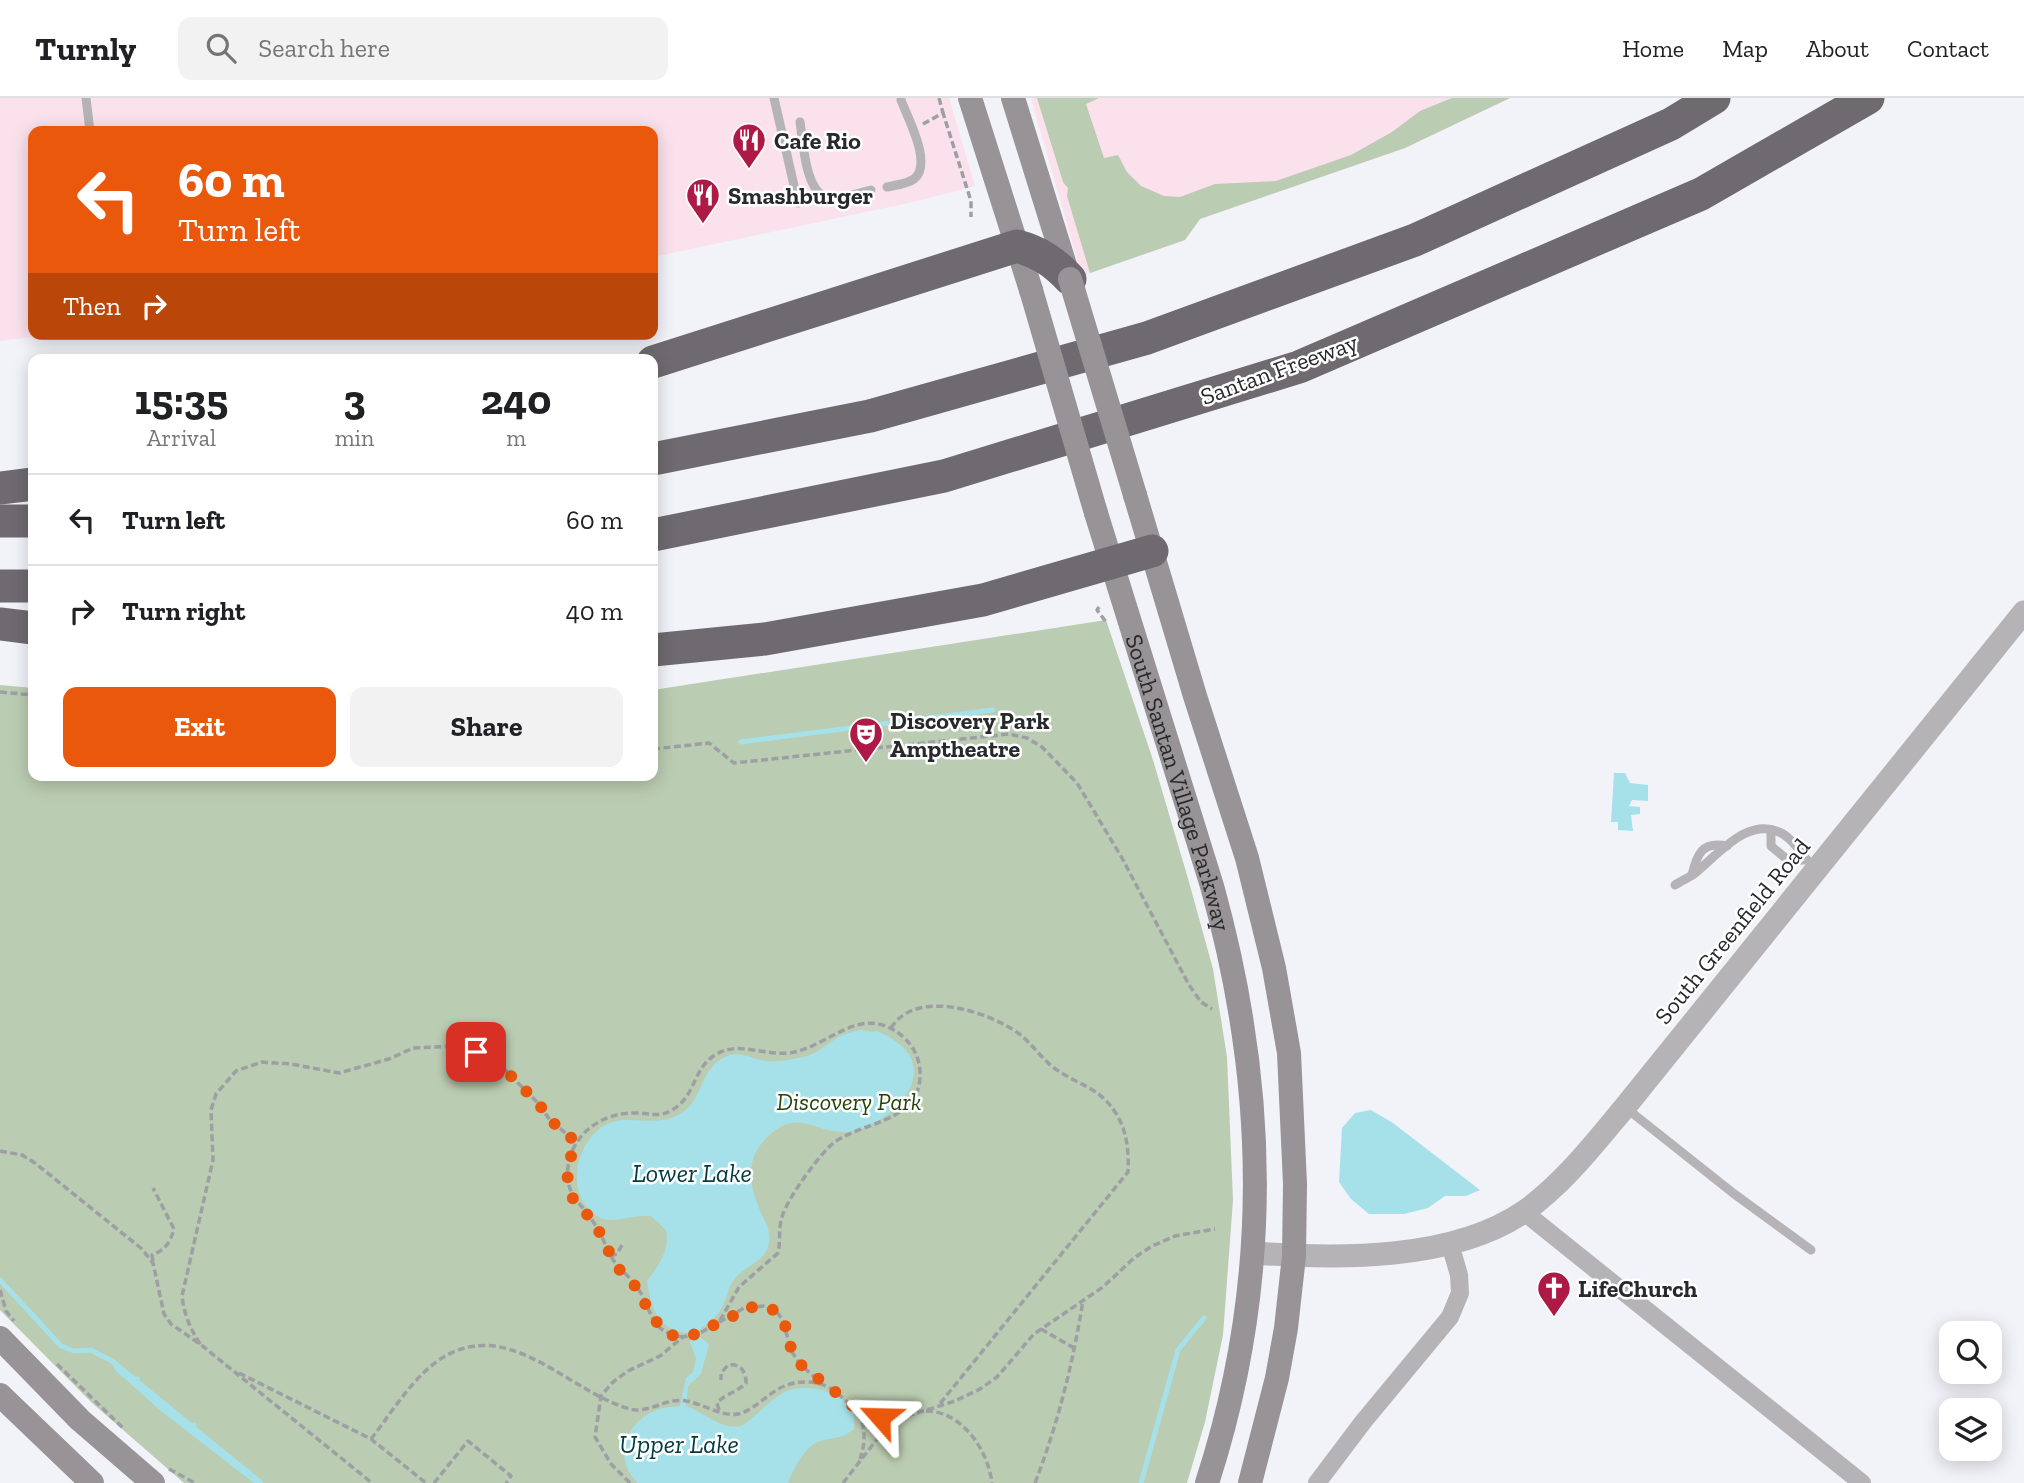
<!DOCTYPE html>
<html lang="en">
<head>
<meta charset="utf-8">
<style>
  :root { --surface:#fff; --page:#f2f2f2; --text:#202124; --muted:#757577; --line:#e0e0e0; --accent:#ea580c }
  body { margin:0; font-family:"Zilla Slab",serif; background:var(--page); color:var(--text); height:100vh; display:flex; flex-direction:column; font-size:26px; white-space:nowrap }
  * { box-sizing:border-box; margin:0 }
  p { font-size:23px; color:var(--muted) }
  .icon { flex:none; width:38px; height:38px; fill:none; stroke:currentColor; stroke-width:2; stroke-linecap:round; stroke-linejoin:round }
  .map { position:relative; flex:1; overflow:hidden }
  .drawer { position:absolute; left:28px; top:256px; width:630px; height:427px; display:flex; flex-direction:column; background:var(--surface); border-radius:14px; box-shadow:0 4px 18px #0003 }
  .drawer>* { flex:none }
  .guide { position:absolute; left:28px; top:28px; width:630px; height:214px; border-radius:14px; box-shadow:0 4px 18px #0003; background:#ea580c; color:#fff; overflow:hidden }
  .fabs { position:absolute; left:1939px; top:1223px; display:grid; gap:14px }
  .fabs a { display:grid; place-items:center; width:63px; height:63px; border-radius:14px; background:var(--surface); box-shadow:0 4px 18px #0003; font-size:35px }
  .pin { position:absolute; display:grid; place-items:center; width:60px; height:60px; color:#fff; margin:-30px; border-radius:14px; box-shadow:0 4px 10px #0006 }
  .me { position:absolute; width:77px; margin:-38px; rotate:295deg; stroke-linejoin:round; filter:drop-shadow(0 0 5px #0008) }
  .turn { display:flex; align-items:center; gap:24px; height:147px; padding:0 35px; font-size:32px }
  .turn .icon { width:91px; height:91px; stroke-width:2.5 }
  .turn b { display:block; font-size:49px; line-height:60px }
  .then { display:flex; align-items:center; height:66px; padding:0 35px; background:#0003; gap:14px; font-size:26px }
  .eta { display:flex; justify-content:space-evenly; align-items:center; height:119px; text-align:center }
  .eta b { font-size:42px; font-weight:800; line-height:49px }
  .primary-button { display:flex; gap:14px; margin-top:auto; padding:14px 35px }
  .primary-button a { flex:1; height:80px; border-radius:14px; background:var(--accent); color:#fff; font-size:28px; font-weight:800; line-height:80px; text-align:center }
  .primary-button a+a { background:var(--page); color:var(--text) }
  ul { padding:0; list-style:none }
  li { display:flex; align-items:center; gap:21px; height:91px; padding:0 35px; border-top:2px solid var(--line) }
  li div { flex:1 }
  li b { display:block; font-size:26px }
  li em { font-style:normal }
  header { display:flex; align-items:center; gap:42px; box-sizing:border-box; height:98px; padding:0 35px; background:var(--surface); border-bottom:2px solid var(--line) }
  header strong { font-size:33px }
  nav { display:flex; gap:38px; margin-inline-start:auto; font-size:24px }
  .search { width:490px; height:63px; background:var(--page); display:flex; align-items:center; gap:18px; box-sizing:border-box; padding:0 24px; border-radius:14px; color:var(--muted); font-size:26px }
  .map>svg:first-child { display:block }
</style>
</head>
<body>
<header>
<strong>Turnly</strong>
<div class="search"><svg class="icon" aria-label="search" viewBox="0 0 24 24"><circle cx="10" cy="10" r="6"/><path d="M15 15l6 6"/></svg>Search here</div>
<nav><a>Home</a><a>Map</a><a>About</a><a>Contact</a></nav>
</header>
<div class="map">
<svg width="2024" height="1385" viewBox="0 0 2024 1385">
  <rect width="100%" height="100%" fill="#f2f2f9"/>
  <g fill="#fae1eb">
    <path d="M0 0H949L975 88 913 104 653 159V33H33V236H58L0 243Z"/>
    <path d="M1031 0H1510L1405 50 1200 121 1185 142 1082 178Z"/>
  </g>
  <g fill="#baccb1">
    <path d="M1037 0H1099L1086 6 1104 60 1118 57 1127 74 1141 88 1164 98 1180 99 1215 86 1276 83 1351 57 1392 34 1420 13 1452 0H1510L1405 50 1200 121 1185 142 1090 175 1067 98 1068 90 1063 84Z"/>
    <path d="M1106 522 1153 662 1189 784 1213 871 1227 959 1233 1102 1223 1237 1205 1324 1187 1385H184L91 1304 0 1212V587L33 590V677H653V592Z"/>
  </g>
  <g fill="#a6e1ea">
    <path d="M1614 675H1625L1630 685 1648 687V703L1632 702 1629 708 1640 709V716L1631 717 1633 733 1618 732V724H1611Z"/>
    <path d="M861 932 871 934 877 933C889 938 908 949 912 963 924 997 874 1034 844 1034 817 1035 800 1012 773 1034 746 1056 747 1080 759 1110 764 1123 771 1130 769 1145 766 1163 748 1167 737 1178 727 1188 728 1200 721 1211 716 1221 706 1226 698 1233L700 1239 709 1246 701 1276 688 1288 686 1308C704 1314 721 1332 740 1328 750 1326 770 1300 787 1293 806 1285 845 1293 853 1315 855 1320 854 1325 854 1331 839 1343 833 1338 818 1344 803 1350 794 1371 788 1385H638C612 1360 625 1324 657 1312 664 1309 673 1309 680 1308L686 1280 693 1274 696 1260 690 1244 693 1240 691 1235C659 1234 651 1211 647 1183 659 1167 670 1153 666 1132L651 1118C625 1116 606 1133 587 1109 582 1103 579 1097 578 1090 572 1062 591 1024 622 1022 644 1021 659 1027 680 1016 705 1002 698 968 730 957 742 954 751 960 761 962 771 965 784 963 793 961 817 958 822 949 840 938 846 935 854 934 861 932Z"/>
    <path d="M1371 1012 1393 1025 1480 1092 1466 1098H1445L1428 1110 1404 1116H1369L1351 1101 1339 1084 1342 1030 1355 1015Z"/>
    <path d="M112 1263 134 1282 137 1278 140 1280 138 1286 190 1328 194 1324 197 1326 194 1331 246 1374 249 1371 252 1373 250 1376 261 1385H254L161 1313 115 1272Z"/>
  </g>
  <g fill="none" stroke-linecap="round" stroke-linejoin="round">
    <g stroke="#a6e1ea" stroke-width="5">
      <path d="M741 644 993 612"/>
      <path d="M0 1182 61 1248 74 1253 91 1252 112 1263 261 1385"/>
      <path d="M1141 1385 1178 1252 1204 1220"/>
    </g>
    <g stroke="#9e9fa4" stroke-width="3.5" stroke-dasharray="7 3.5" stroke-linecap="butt">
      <path d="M939 0 943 15"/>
      <path d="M923 26 943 15 971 103V119"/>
      <path d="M1099 509 1097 512 1106 524"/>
      <path d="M0 594 33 597"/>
      <path d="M653 651 709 645 734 665 1009 636 1027 640 1042 649 1077 685 1122 760 1189 887 1201 904 1212 911"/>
      <path d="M891 930C916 890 987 913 1018 935 1033 946 1042 962 1057 972 1080 988 1100 989 1117 1017 1127 1034 1129 1053 1128 1074L938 1308"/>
      <path d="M0 1053 22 1057 35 1065 142 1151 153 1165 164 1216 171 1226 200 1246 372 1385"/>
      <path d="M610 1158 617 1156 622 1147"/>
      <path d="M153 1163 152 1157C165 1152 170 1145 174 1131L153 1090"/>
      <path d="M0 1192 6 1213 14 1223"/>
      <path d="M1041 1231 1074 1250"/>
      <path d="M683 1239C646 1233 654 1211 636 1188 628 1176 616 1170 610 1156 605 1147 602 1137 596 1128 581 1103 562 1097 569 1063 576 1032 606 1014 636 1015 649 1015 659 1020 672 1012 695 999 693 973 712 959 735 941 763 958 789 955 829 950 859 904 901 937 912 946 919 958 920 973 923 1028 854 1023 829 1049 816 1062 787 1101 782 1119 778 1131 781 1143 778 1155L739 1189 718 1226"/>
      <path d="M200 1246C190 1230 184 1216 182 1198L213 1062 211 1012 216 996 236 973 262 964 291 966 339 975 389 961 413 950 456 948 498 965 539 1006 550 1022 576 1044"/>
      <path d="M57 1266 124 1331"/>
      <path d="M239 1275 371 1341 426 1385"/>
      <path d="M719 1312 717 1305C726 1295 738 1294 746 1285 746 1273 740 1265 728 1267L721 1275V1282"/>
      <path d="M926 1313C962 1313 988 1352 992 1385"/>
      <path d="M859 1314C865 1331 866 1344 860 1361"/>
      <path d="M371 1341C398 1307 424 1258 469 1249 525 1237 578 1297 630 1311 649 1316 666 1299 686 1303 704 1306 724 1321 742 1315 766 1305 775 1283 808 1284 839 1286 840 1304 862 1314 874 1319 887 1318 898 1321"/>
      <path d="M169 1371 195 1385"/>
      <path d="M434 1385 468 1343 511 1378 506 1385"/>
      <path d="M630 1385 611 1366 595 1339 601 1298 613 1284 628 1273 660 1258 683 1239 700 1235 744 1210 764 1208 776 1213 782 1221 792 1254 800 1266 821 1285"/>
      <path d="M843 1385 881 1336 898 1321 955 1303 980 1291 997 1279 1034 1236 1103 1189 1134 1160 1152 1148 1175 1138 1215 1131"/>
      <path d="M1035 1385C1058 1325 1073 1266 1083 1202"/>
    </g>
    <g stroke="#b5b3b5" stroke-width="9">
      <path d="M86 0 90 33"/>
      <path d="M774 0 798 105"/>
      <path d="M800 24C803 43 805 94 827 99 840 102 859 95 871 92"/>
      <path d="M887 89C896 87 907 86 914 81 933 66 908 21 901 2"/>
      <path d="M1771 733V748L1789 763 1804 762"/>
      <path d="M1692 777C1697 756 1702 743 1727 748"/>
      <path d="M1675 787C1681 783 1688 780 1694 776 1718 757 1749 716 1783 736 1798 745 1803 761 1816 771"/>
      <path d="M1626 1010 1733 1095 1811 1152"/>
    </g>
    <g stroke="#b5b3b5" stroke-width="18">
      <path d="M1524 1114 1862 1385"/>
      <path d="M1317 1385 1363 1324 1450 1219 1460 1195 1459 1177 1450 1146"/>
    </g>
    <path stroke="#b5b3b5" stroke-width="23" d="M1254 1155C1337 1161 1453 1163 1525 1113 1564 1085 1594 1046 1625 1009L2024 514"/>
    <g stroke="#979397" stroke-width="24">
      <path d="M970 0 1031 192"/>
      <path d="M1013 0 1069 180"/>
      <path d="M1135 397 1195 598 1247 760 1274 870 1289 955 1295 1086 1294 1158 1286 1230 1277 1280 1250 1385"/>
      <path id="s1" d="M1096 415 1212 788C1268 989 1272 1185 1207 1385"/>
      <path d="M0 1240 80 1322 153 1385"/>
      <path d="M0 1297 92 1385"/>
    </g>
    <g stroke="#6e6a6f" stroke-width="33">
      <path d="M653 264 1017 148C1039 154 1054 164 1070 181"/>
      <path d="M653 361 870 318 1147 240 1415 142 1671 26 1714 0"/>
      <path d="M0 390 33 386"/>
      <path d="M0 423H33"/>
      <path d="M653 437 944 378 1299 269 1701 96 1868 0"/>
      <path d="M0 488H33"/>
      <path d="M0 526 33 530"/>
      <path d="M653 552 765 541 983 502 1152 453"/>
    </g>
    <g stroke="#979397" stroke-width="24">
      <path d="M1070 181 1135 397"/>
      <path d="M1031 192 1096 415"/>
    </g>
  </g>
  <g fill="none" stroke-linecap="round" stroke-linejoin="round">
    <path stroke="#ea580c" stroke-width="12" stroke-dasharray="0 21.6" d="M476 954 498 965 539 1006 550 1022 576 1044 572 1054 567 1077 573 1101 595 1125 616 1168 638 1191 651 1218 669 1237 691 1238 733 1218 744 1210 764 1208 776 1213 782 1221 787 1232V1242L800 1266 859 1313 880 1319"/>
  </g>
  <defs>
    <g id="restaurant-pin" transform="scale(1.75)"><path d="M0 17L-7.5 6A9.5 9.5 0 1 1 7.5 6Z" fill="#ad1a46" stroke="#fff"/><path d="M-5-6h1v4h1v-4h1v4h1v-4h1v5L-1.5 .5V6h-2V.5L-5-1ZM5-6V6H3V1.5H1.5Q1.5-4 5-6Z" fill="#fff"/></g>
    <g id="theatre-pin" transform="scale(1.75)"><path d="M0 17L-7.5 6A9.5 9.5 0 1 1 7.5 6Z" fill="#ad1a46" stroke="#fff"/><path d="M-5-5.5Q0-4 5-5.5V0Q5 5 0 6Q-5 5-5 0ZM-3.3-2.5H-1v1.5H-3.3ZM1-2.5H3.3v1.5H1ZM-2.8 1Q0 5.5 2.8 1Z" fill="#fff"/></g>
    <g id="church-pin" transform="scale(1.75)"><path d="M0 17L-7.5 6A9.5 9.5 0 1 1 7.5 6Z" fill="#ad1a46" stroke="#fff"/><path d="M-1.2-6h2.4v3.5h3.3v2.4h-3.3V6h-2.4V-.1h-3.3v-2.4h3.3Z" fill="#fff"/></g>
  </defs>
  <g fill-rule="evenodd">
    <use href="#restaurant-pin" x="749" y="42"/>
    <use href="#restaurant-pin" x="703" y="97"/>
    <use href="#theatre-pin" x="866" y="636"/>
    <use href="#church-pin" x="1554" y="1190"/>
  </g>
  <g text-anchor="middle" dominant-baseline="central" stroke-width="5" stroke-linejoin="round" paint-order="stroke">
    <g font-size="24" font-weight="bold" fill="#28292b" stroke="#fff" text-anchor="start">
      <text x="774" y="42">Cafe Rio</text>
      <text x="728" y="97">Smashburger</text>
      <text x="890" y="622">Discovery Park<tspan x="890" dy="28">Amptheatre</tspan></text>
      <text x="1578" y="1190">LifeChurch</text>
    </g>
    <g font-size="24" fill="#28292b" stroke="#fff">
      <text transform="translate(1279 271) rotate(-20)">Santan Freeway</text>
      <text stroke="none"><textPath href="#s1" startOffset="282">South Santan Village Parkway</textPath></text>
      <text transform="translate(1732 833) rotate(-51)">South Greenfield Road</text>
    </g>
    <g font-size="24" font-style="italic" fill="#23440a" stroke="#fff">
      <text x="849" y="1003">Discovery Park</text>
    </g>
    <g font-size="26" font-style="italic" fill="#013b41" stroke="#fff">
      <text x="692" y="1075">Lower Lake</text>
      <text x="679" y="1346">Upper Lake</text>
    </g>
  </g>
</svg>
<div class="fabs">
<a><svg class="icon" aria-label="search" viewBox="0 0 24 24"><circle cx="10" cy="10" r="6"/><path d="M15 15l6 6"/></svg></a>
<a><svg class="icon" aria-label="layers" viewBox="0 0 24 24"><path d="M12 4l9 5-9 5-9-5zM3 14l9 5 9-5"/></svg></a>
</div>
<div class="pin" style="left:476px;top:954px;background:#d93025"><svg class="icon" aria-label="arrive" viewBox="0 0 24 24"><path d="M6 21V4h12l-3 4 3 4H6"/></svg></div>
<svg class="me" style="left:880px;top:1319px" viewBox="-20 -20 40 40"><path d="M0-17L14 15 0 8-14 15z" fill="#ea580c" stroke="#fff" stroke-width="4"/></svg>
<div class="guide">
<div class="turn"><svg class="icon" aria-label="left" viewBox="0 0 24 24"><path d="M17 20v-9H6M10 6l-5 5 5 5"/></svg><div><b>60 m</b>Turn left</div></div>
<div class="then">Then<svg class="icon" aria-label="right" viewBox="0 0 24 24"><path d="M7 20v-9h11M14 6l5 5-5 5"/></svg></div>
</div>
<section class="drawer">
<div class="eta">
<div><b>15:35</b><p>Arrival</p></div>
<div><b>3</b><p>min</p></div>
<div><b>240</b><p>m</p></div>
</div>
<ul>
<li><svg class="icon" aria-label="left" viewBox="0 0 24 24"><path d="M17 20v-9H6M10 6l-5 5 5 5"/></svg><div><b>Turn left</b></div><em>60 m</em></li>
<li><svg class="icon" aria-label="right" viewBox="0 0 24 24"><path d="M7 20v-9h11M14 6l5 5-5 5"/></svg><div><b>Turn right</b></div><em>40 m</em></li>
</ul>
<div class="primary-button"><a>Exit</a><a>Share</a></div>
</section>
</div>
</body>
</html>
